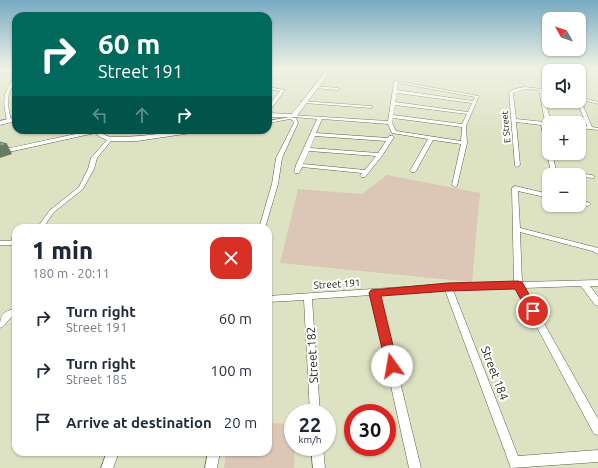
<!DOCTYPE html>
<html lang="en">
<head>
<meta charset="utf-8">
<style>
  :root { --surface:#fff; --page:#f6f6f7; --text:#1f2937; --muted:#747a83 }
  body { margin:0; font-family:Ubuntu,sans-serif; background:var(--page); color:var(--text); height:100vh; display:flex; flex-direction:column; font-size:15px; white-space:nowrap }
  * { box-sizing:border-box; margin:0 }
  p { font-size:13px; color:var(--muted) }
  .icon { flex:none; width:22px; height:22px; fill:none; stroke:currentColor; stroke-width:2; stroke-linecap:round; stroke-linejoin:round }
  .map { position:relative; flex:1; overflow:hidden }
  .panel { position:absolute; left:12px; top:224px; width:260px; height:232px; display:flex; flex-direction:column; background:var(--surface); border-radius:12px; box-shadow:0 1px 3px #0004 }
  .panel>* { flex:none }
  .banner { position:absolute; left:12px; top:12px; width:260px; height:122px; border-radius:12px; box-shadow:0 1px 3px #0004; background:#00695c; color:#fff; overflow:hidden }
  .needle { width:26px; rotate:310deg }
  .fabs { position:absolute; left:542px; top:12px; display:grid; gap:8px }
  .fabs a { display:grid; place-items:center; width:44px; height:44px; border-radius:8px; background:var(--surface); box-shadow:0 1px 3px #0004; font-size:20px }
  .speed { position:absolute; left:284px; top:404px; display:flex; gap:8px; font-size:20px; font-weight:700; text-align:center }
  .speed>* { display:grid; place-content:center; width:52px; height:52px; border-radius:50%; background:var(--surface); box-shadow:0 1px 3px #0004; line-height:1 }
  .speed small { font-size:10px; font-weight:400 }
  .speed .limit { border:6px solid #d22; background:#fff; color:#111 }
  .pin { position:absolute; display:grid; place-items:center; width:34px; height:34px; color:#fff; margin:-17px; border:2px solid #fff; border-radius:50%; box-shadow:0 1px 4px #0007 }
  .me { position:absolute; width:44px; margin:-22px; rotate:347deg; stroke-linejoin:round; filter:drop-shadow(0 0 3px #0008) }
  .turn { display:flex; align-items:center; gap:14px; height:84px; padding:0 20px; font-size:18px }
  .turn .icon { width:52px; height:52px; stroke-width:2.5 }
  .turn b { display:block; font-size:28px; line-height:34px }
  .lanes { display:flex; align-items:center; height:38px; padding:0 20px; background:#0003; justify-content:center; gap:20px; direction:ltr }
  .lanes .off { opacity:.35 }
  .round { display:grid; place-items:center; flex:none; width:42px; height:42px; border-radius:12px; background:var(--page) }
  .headline { display:flex; align-items:center; justify-content:space-between; height:68px; padding:0 20px }
  h1 { font-size:24px; font-weight:800; line-height:30px }
  ul { padding:0; list-style:none }
  li { display:flex; align-items:center; gap:12px; height:52px; padding:0 20px }
  li div { flex:1 }
  li b { display:block; font-size:15px }
  li em { font-style:normal }
  .map>svg:first-child { display:block }
</style>
</head>
<body>
<div class="map">
<svg width="598" height="468" viewBox="0 0 598 468">
  <rect width="100%" height="100%" fill="#dde2c3"/>
  <g fill="#dcc7b7">
    <path d="M387 175 480 193 472 282 280 263 298 189 362 194Z"/>
    <path d="M268 423 293 424V447H295L294 468H224L226 452H268Z"/>
  </g>
  <g fill="none" stroke-linecap="round" stroke-linejoin="round">
    <g stroke="#5c6044" stroke-width="1">
      <g id="street">
        <path d="M15 76H16C16 83 10 88 9 94 6 103 10 113 11 121L9 122 7 121C3 99 2 95 15 76Z"/>
        <path d="M396 81 479 96 466 126 467 143 457 186 455 187 452 185 461 144 433 140 416 171 415 172H411L410 171 428 139 392 133 388 124 322 119 316 133 388 138 389 136H393L394 137 382 156 365 177H361L360 176 362 173 302 167 299 173H295L294 172 296 165 317 119 294 117H292V115L388 121 394 82ZM398 83 475 97 473 101 397 90ZM397 93 472 103 468 112 395 102ZM395 105 467 114 462 124 393 115ZM393 118 462 127 461 141 396 131 392 123ZM315 136 386 141 378 153 310 148ZM309 151 376 156 365 170 303 164Z"/>
        <path d="M315 86 338 88 340 89 338 90 314 88 313 87Z"/>
        <path d="M268 87 285 90 270 110H268V106L280 91 268 89Z"/>
        <path d="M525 87 549 90V92L543 91 551 123H549V125H546L549 139V153H552L556 170 592 175 595 177 594 178 579 177V175H568L551 172 541 125 516 122 520 165 517 167 515 166 509 92 514 89ZM525 89 539 90 545 122 516 119 513 93Z"/>
        <path d="M579 97 598 102V104L579 99Z"/>
        <path d="M579 100 581 101 592 127 598 128V130L579 128V126H587L577 101H579Z"/>
        <path d="M302 101 371 106 373 107 371 108 304 103 302 102Z"/>
        <path d="M290 117 296 118 298 123 282 158 278 184 265 228H259L272 184 276 158 294 123 292 120 290 119 268 123V121Z"/>
        <path d="M94 130C99 130 100 133 105 135 109 137 112 137 117 137 147 137 177 130 207 130L205 131 137 141H111L97 158 94 169 83 189 54 212 43 228H37L50 210 79 187 88 169 91 158 107 140 100 137 95 133 9 152 3 149 0 150V146L4 145 10 148Z"/>
        <path d="M515 186 549 194V198L518 191 520 228 598 248V254L592 251 520 232 522 282 598 280V286H590L598 297V306L595 305 581 286 524 288 598 419V435L594 434 516 288 453 290 518 456 598 450V462L511 468 445 290 379 295 421 468H409L371 295 312 299 320 413H310L304 300 268 302V296L448 284 514 282 512 188Z"/>
        <path d="M579 200 590 203 591 204 588 206 579 204Z"/>
        <path d="M13 237H16V245H0V241H11Z"/>
        <path d="M16 308V315C8 317 7 325 0 328 0 314 3 312 16 308Z"/>
        <path d="M311 447H323L325 468H313Z"/>
        <path d="M107 452H119L113 468H101Z"/>
        <path d="M208 452H220L217 468H205Z"/>
      </g>
    </g>
    <g stroke="#5c6044" stroke-width="1">
      <g id="secondary">
        <path d="M16 68V71L0 73V69Z"/>
        <path d="M328 68H333L296 117H268V113L292 114Z"/>
        <path d="M562 68H598V71L564 70Z"/>
        <path d="M16 117V121L0 125V121Z"/>
      </g>
    </g>
    <use href="#street" fill="#fff" fill-rule="evenodd"/>
    <use href="#secondary" fill="#fff" fill-rule="evenodd"/>
  </g>
  <path fill="#677a63" d="M7 144 12 154 0 158V146Z"/>
  <path fill="#93ae8e" stroke="#677a63" d="M0 142 7 144 0 146Z"/>
  <linearGradient id="sky" x2="0" y2="1"><stop stop-color="#77aac2"/><stop offset="0.51" stop-color="#f0f2e4"/><stop offset="1" stop-color="#f0f2e4" stop-opacity="0"/></linearGradient>
  <rect width="598" height="134" fill="url(#sky)"/>
  <path fill="#d93025" stroke="#8d1f18" d="M518 281 522 282 537 308 538 311 537 314 533 316 529 314 515 289 448 291 381 296 398 366 396 370 392 371 387 370 369 293 371 290 448 283Z"/>
  <g text-anchor="middle" dominant-baseline="central" stroke-width="4" stroke-linejoin="round" paint-order="stroke">
    <g font-size="9" fill="#1d1f13" stroke="#fff">
      <text transform="translate(506 127) rotate(-95)">E Street</text>
    </g>
    <g font-size="10" fill="#1d1f13" stroke="#fff">
      <text transform="translate(337 284) rotate(-3)">Street 191</text>
    </g>
    <g font-size="12" fill="#1d1f13" stroke="#fff">
      <text transform="translate(312 355) rotate(-93)">Street 182</text>
      <text transform="translate(495 373) rotate(69)">Street 184</text>
    </g>
  </g>
</svg>
<div class="fabs">
<a><svg class="needle" viewBox="-14 -14 28 28"><path d="M0-13l5 13h-10z" fill="#e53935"/><path d="M0 13l5-13h-10z" fill="#747a83"/></svg></a>
<a><svg class="icon" aria-label="sound" viewBox="0 0 24 24"><path d="M4 9h4l5-4v14l-5-4H4zM17 9q2 3 0 6"/></svg></a>
<a>+</a>
<a>−</a>
</div>
<div class="speed"><div>22<small>km/h</small></div><div class="limit">30</div></div>
<div class="pin" style="left:533px;top:311px;background:#d93025"><svg class="icon" aria-label="arrive" viewBox="0 0 24 24"><path d="M6 21V4h12l-3 4 3 4H6"/></svg></div>
<svg class="me" style="left:392px;top:366px" viewBox="-20 -20 40 40"><circle r="19" fill="#fff"/><path d="M0-13L10 11 0 6-10 11z" fill="#d93025"/></svg>
<div class="banner">
<div class="turn"><svg class="icon" aria-label="right" viewBox="0 0 24 24"><path d="M7 20v-9h11M14 6l5 5-5 5"/></svg><div><b>60 m</b>Street 191</div></div>
<div class="lanes"><svg class="icon off" aria-label="left" viewBox="0 0 24 24"><path d="M17 20v-9H6M10 6l-5 5 5 5"/></svg><svg class="icon off" aria-label="ahead" viewBox="0 0 24 24"><path d="M12 20V5M6 11l6-6 6 6"/></svg><svg class="icon" aria-label="right" viewBox="0 0 24 24"><path d="M7 20v-9h11M14 6l5 5-5 5"/></svg></div>
</div>
<section class="panel">
<div class="headline"><div><h1>1 min</h1><p>180 m · 20:11</p></div><a class="round" style="background:#d93025;color:#fff"><svg class="icon" aria-label="close" viewBox="0 0 24 24"><path d="M6 6l12 12M18 6L6 18"/></svg></a></div>
<ul>
<li><svg class="icon" aria-label="right" viewBox="0 0 24 24"><path d="M7 20v-9h11M14 6l5 5-5 5"/></svg><div><b>Turn right</b><p>Street 191</p></div><em>60 m</em></li>
<li><svg class="icon" aria-label="right" viewBox="0 0 24 24"><path d="M7 20v-9h11M14 6l5 5-5 5"/></svg><div><b>Turn right</b><p>Street 185</p></div><em>100 m</em></li>
<li><svg class="icon" aria-label="arrive" viewBox="0 0 24 24"><path d="M6 21V4h12l-3 4 3 4H6"/></svg><div><b>Arrive at destination</b></div><em>20 m</em></li>
</ul>
</section>
</div>
</body>
</html>
